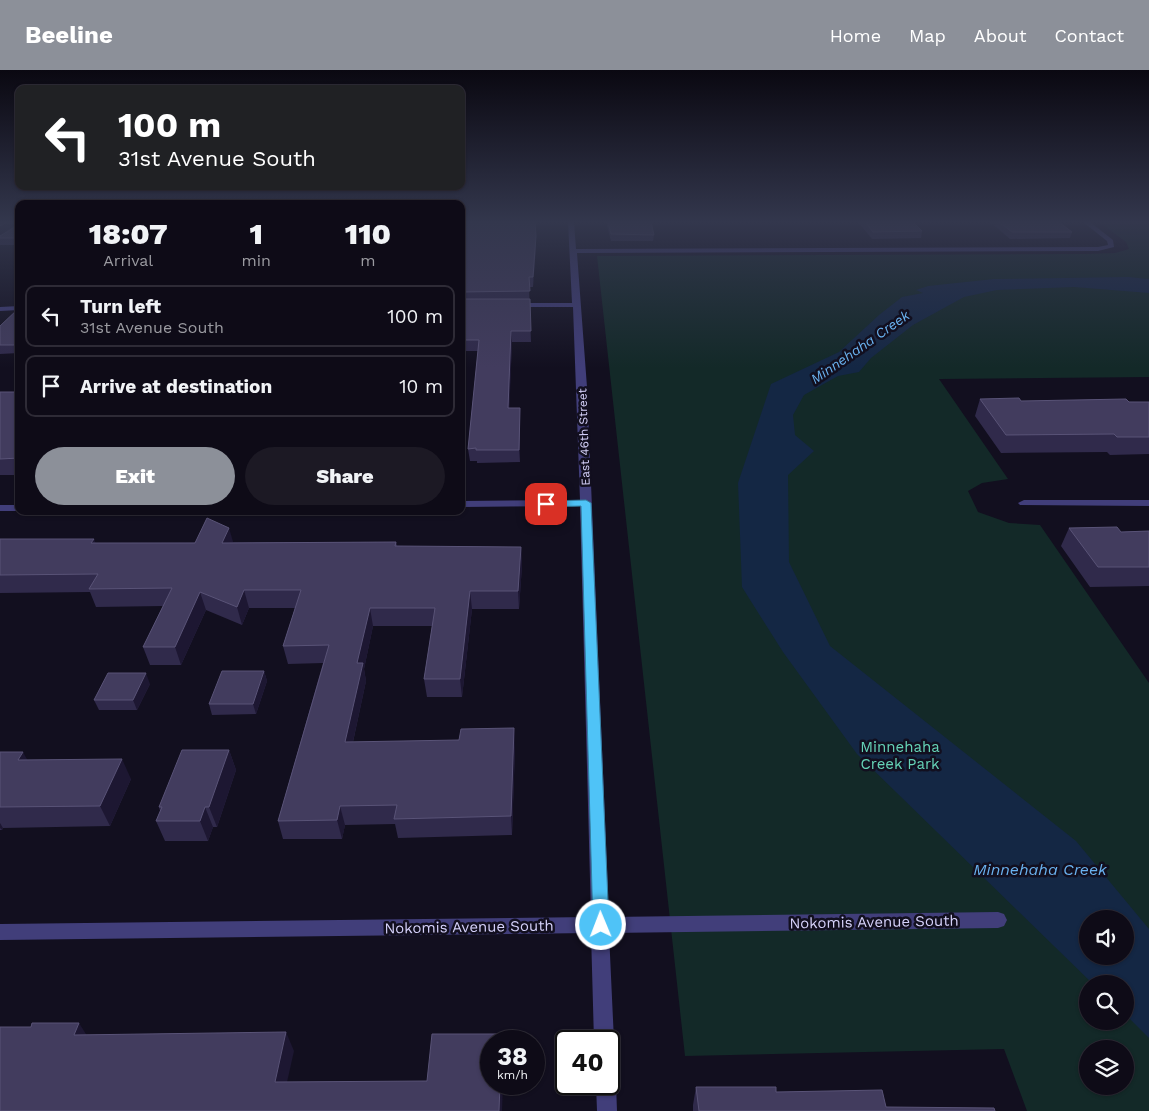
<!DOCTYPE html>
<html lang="en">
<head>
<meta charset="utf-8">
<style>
  :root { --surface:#0e0b17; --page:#1c1924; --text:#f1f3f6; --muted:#9b9ba1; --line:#2e2b36; --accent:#8c9099 }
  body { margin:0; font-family:"Work Sans",sans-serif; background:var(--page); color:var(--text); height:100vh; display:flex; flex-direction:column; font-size:19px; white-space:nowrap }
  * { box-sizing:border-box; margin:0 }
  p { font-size:16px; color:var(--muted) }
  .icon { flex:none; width:28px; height:28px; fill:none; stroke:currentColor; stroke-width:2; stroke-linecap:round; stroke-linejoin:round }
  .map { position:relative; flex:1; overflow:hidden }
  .side { position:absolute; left:15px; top:130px; width:450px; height:315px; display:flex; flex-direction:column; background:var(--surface); border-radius:10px; box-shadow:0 1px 4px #0004,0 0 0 1px var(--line) }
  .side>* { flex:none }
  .banner { position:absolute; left:15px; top:15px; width:450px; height:105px; border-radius:10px; box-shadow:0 1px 4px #0004,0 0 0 1px var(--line); background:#202124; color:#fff; overflow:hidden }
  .fabs { position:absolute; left:1079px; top:840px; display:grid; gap:10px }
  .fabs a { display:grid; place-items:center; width:55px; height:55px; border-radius:50%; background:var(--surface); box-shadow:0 1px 4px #0004,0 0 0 1px var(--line); font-size:25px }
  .speed { position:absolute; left:480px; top:960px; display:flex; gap:10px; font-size:25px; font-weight:700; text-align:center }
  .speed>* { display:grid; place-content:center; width:65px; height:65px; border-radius:50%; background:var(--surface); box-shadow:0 1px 4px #0004,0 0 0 1px var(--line); line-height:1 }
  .speed small { font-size:12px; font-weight:400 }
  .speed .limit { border:2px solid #111; border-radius:8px; background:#fff; color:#111 }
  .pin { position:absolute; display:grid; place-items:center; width:42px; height:42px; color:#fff; margin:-21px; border-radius:10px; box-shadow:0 2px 8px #0006 }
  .me { position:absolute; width:55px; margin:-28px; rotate:359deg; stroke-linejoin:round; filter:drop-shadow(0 0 4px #0008) }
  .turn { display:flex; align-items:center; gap:18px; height:105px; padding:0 20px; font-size:22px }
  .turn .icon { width:65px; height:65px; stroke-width:2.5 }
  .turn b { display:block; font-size:35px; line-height:42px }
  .eta { display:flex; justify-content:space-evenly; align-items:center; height:85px; text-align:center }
  .eta b { font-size:30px; font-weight:800; line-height:35px }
  .primary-button { display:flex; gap:10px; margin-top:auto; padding:10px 20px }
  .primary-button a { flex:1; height:58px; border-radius:30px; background:var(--accent); color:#fff; font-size:20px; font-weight:800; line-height:58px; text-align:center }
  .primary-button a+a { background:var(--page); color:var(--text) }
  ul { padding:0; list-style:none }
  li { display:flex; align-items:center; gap:15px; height:62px; margin:0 10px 8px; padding:0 10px; border:2px solid var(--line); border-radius:10px }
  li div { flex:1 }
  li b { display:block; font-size:19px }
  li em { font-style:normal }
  header { display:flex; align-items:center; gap:30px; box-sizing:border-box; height:70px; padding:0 25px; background:var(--accent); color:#fff }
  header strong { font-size:24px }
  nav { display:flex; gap:28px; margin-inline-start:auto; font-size:18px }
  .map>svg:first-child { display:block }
</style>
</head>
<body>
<header>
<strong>Beeline</strong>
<nav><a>Home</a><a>Map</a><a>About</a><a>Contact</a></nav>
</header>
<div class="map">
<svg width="1149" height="1041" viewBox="0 0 1149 1041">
  <rect width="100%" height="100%" fill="#120f1f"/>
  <path fill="#132928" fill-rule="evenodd" d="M1099 152H1149V307L939 309 1008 409 982 413 968 421 978 442 1009 453 1040 455 1149 613V1041H1027L1004 979 685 986 597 186 1084 184 1115 183 1129 179 1126 172ZM1088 849H1125V886H1088ZM1088 914H1125V951H1088ZM1088 979H1125V1016H1088Z"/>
  <path fill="#142744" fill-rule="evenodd" d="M1128 207 1149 209V223L1074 217 997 220 964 227 913 255 871 288 859 302 838 306 804 325 793 345 795 365 814 381 788 405 789 492 830 576 1076 771 1149 859V968L1125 944V914H1093L857 684 783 582 742 517 738 413 771 314 839 282 879 245 902 227 923 223 916 220 928 216 994 209ZM1088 849H1125V886H1088Z"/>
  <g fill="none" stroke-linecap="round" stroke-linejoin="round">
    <g fill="#413e7a" fill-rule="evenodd">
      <path d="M568 152H574L576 179 1098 177 1108 175 1107 171 1083 152H1090L1113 170 1114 177 1098 181 577 183 587 317 609 847 998 842 1004 844 1007 850 1004 856 998 858 609 863 614 971 609 979V971H594L591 863 0 870V854L591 847 580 436 461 437V431L580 430 573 237H514L510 235 514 233H572Z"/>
      <path d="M19 236V240L0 241V237Z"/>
      <path d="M1024 430H1149V436L1020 435 1018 433Z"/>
      <rect x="0" y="435" width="19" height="6"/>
      <path d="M609 1005 613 1007 616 1014 617 1041H597L596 1014H609Z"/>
    </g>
  </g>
  <g fill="#302a4b">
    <path d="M0 152H19V175H0V166L18 155 0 165Z"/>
    <path d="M461 152 536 176 533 217H529L531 272H512L509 338 520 350V392L477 393V391H470L468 379 478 281H461Z"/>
    <path d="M606 152H651L654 165 653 171H611Z"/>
    <path d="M858 152H913L922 161 921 168 872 169Z"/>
    <path d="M990 152H1059L1072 162 1070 168 1010 169Z"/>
    <path d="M19 238V283L0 284V256Z"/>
    <rect x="0" y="322" width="19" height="83"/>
    <path d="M980 329 1021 331 1149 332V384L1110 385 1107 382 1001 383 975 346Z"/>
    <path d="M1069 458 1121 462 1149 461V516L1090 517 1061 476Z"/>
    <path d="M0 469 96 473 396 472 397 476 521 477 522 495 519 539H472L462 627H427L424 609 432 556H373L364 599 366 611 353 672 515 677 512 765 398 768 395 754 345 755 342 769H283L278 751 323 593 288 594 283 576 295 538H249L242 555 206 540 181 595H150L143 577 163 536 96 537 90 522 0 523Z"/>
    <path d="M264 601 267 611 256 644 212 645 209 634Z"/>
    <path d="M150 614 137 640H99L94 630Z"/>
    <path d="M229 680 236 700 217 757H213L208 771H165L156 751 160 741 159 737Z"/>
    <path d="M0 682 27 690 131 709 110 756 3 758 2 760H0Z"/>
    <path d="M696 1017 776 1022 886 1037 995 1041H693V1035Z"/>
  </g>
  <g fill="#1d1732">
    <path d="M7 152H19V153L0 165V156Z"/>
    <path d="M536 166V176L533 217V207Z"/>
    <path d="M511 261 512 272 509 350 508 338Z"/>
    <path d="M520 338V392L519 380Z"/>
    <path d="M229 458 234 475 222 473Z"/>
    <path d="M94 469 101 486 91 473Z"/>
    <path d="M521 477 522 495 519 539 518 521Z"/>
    <path d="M244 520 249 538 242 555 237 537Z"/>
    <path d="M470 521 472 539 462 627 460 609Z"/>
    <path d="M200 522 206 540 181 595 175 577Z"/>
    <path d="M370 538 373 556 364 599 366 611 349 690 345 672 357 593Z"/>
    <path d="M264 601 267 611 256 644 253 634Z"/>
    <path d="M146 603 150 614 137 640 133 630Z"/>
    <path d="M514 658 515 677 512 765 511 746Z"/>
    <path d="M229 680 236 700 217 757 209 737Z"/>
    <path d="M23 682 34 702 18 690Z"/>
    <path d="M122 689 131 709 110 756 100 736Z"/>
    <path d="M340 736 345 755 342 769 337 750Z"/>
    <path d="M205 737 213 757 208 771 200 751Z"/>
    <path d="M0 753 3 758 2 760 0 758Z"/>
    <path d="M79 953 91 972 74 965Z"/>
    <path d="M286 962 294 981 283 1030 275 1012Z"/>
    <path d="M500 1014H503L502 1041H499Z"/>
  </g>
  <g fill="#423c5e" stroke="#595377">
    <path d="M0 152H7L0 156Z"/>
    <path d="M17 152H19V168H0V166L18 155Z"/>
    <path d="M461 152H535L536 166 533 207H529L530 221 461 222Z"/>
    <path d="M608 152H651L654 165 611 164Z"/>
    <path d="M865 152H913L922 161 873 162Z"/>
    <path d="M999 152H1059L1072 162H1012Z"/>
    <path d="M461 229H530L531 261H511L508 338H520L519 380H476V378L468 379 479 270H461Z"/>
    <path d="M19 238V275H0V256Z"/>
    <path d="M0 322H19V388L0 389Z"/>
    <path d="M1019 328 1021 331 1126 329 1129 332H1149V367H1117L1114 364 1006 365 980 329Z"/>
    <path d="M207 448 229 458 222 473 396 472 395 476 521 477 518 521H470L460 609H424L435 538H370L357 593H363L345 672 459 670 461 659 514 658 511 746 394 749 397 735 340 736 337 750 278 751 329 575 283 576 301 520H244L237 537 200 522 175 577H143L172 518 89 519 98 504 0 505V469H94L91 473H195Z"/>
    <path d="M1117 457 1121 462 1149 461V497H1098L1069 458Z"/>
    <path d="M222 601H264L253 634H209Z"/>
    <path d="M108 603H146L133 630H94Z"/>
    <path d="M182 680H229L209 737H205L200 751H156L162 737H159Z"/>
    <path d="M0 682H23L18 690 122 689 100 736 0 737Z"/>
    <path d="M32 953H79L74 965 286 962 275 1012 427 1011 432 964H502V971H491V1014H500L499 1041H0V957H31Z"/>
    <path d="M696 1017H776V1022L882 1020 886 1037 994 1038 995 1041H699Z"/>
  </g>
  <linearGradient id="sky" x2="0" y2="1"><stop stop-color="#0a0811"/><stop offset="0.51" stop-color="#33374d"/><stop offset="1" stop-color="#33374d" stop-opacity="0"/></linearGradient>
  <rect width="1149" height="298" fill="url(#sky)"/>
  <path fill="#4fc3f7" stroke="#337fa1" d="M586 430 591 433 609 855 607 861 601 863 595 861 593 855 581 436 546 437 541 434 546 431Z"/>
  <g text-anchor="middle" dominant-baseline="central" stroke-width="5" stroke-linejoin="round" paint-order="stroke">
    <g font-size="12" fill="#d6d2fb" stroke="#120f1f">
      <text transform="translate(584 367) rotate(-92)">East 46th Street</text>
    </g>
    <g font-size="14" font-style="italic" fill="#6ab2f0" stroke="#120f1f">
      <text transform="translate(860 277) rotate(-35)">Minnehaha Creek</text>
    </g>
    <g font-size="15" fill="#65d3b7" stroke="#120f1f">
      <text x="900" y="677">Minnehaha<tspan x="900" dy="17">Creek Park</tspan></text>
    </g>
    <g font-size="15" fill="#d6d2fb" stroke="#120f1f">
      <text transform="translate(874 852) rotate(-1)">Nokomis Avenue South</text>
      <text transform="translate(469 857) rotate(-1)">Nokomis Avenue South</text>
    </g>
    <g font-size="16" font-style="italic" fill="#6ab2f0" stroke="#120f1f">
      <text x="1040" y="799">Minnehaha Creek</text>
    </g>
  </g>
</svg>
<div class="fabs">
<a><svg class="icon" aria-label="sound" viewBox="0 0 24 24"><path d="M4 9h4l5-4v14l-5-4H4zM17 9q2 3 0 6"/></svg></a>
<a><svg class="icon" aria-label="search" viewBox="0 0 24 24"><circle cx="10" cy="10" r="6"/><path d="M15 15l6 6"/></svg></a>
<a><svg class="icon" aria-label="layers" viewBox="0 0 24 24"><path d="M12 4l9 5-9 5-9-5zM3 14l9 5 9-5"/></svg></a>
</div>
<div class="speed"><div>38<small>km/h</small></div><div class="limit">40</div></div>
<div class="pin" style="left:546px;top:434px;background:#d93025"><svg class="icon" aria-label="arrive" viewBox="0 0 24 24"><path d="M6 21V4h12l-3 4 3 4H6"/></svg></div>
<svg class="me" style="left:601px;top:855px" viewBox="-20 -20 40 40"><circle r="17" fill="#4fc3f7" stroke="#fff" stroke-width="3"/><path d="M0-11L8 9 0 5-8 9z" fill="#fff"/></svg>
<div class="banner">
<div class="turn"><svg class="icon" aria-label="left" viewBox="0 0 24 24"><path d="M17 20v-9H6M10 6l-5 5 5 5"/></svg><div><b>100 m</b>31st Avenue South</div></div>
</div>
<section class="side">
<div class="eta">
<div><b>18:07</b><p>Arrival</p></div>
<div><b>1</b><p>min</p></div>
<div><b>110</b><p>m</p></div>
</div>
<ul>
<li><svg class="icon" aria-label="left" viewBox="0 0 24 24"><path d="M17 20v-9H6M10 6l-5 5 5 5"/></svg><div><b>Turn left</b><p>31st Avenue South</p></div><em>100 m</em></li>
<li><svg class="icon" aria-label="arrive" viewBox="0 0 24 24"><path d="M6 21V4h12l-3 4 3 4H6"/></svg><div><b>Arrive at destination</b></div><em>10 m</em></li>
</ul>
<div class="primary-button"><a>Exit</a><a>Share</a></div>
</section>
</div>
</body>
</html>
